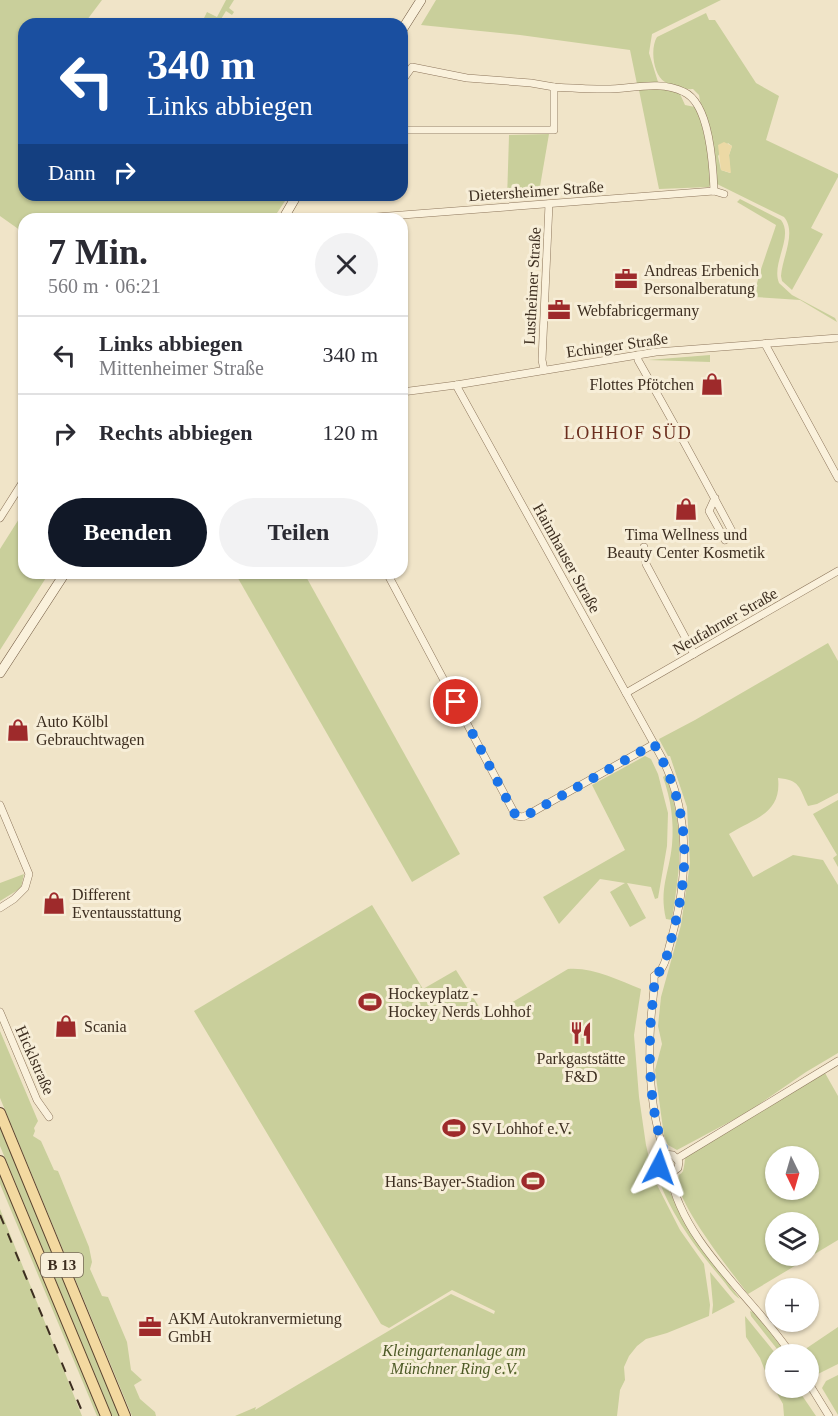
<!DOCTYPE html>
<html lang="de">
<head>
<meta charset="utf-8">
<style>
  :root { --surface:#fff; --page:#f2f2f3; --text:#2b2b33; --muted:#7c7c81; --line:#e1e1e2; --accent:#111827 }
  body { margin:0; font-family:"Times New Roman",serif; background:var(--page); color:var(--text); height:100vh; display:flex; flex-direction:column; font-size:22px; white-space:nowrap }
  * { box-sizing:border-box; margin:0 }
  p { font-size:20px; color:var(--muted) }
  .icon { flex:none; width:33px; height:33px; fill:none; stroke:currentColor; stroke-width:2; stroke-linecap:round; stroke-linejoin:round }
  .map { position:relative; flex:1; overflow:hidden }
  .side { position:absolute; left:18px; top:213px; width:390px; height:366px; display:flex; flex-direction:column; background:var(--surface); border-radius:18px; box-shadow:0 2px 4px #0004 }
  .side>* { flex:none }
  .guide { position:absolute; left:18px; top:18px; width:390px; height:183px; border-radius:18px; box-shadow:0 2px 4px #0004; background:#1a4fa0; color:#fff; overflow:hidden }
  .needle { width:39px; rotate:175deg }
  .buttons { position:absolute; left:765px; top:1146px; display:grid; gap:12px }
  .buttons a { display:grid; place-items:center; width:54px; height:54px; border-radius:50%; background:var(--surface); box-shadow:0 2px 4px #0004; font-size:30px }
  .pin { position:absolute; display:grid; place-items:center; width:51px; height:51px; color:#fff; margin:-26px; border:3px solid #fff; border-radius:50%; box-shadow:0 2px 6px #0007 }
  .me { position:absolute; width:66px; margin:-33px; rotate:4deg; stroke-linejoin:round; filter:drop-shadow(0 0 4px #0008) }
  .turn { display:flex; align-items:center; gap:21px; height:126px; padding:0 30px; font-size:27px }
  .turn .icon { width:78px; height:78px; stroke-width:2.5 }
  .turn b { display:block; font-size:42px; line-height:51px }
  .then { display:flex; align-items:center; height:57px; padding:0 30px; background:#0003; gap:12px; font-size:22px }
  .round { display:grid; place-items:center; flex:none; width:63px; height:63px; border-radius:32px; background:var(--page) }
  .summary { display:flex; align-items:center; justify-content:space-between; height:102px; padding:0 30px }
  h1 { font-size:36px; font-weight:600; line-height:45px }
  .button { display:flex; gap:12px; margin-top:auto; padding:12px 30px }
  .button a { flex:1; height:69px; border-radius:36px; background:var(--accent); color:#fff; font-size:24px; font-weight:600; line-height:69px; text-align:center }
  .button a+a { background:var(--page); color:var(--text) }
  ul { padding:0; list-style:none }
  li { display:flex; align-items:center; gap:18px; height:78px; padding:0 30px; border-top:2px solid var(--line) }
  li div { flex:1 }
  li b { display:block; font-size:22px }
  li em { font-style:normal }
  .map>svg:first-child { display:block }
</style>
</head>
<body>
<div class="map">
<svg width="838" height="1416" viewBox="0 0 838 1416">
  <rect width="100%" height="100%" fill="#f0e4c8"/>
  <g fill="#c9cf9b" fill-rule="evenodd">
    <path d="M0 0H102L84 24H24V195H289L273 219H24V233L0 216Z"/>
    <path d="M226 0H234L229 8 234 12 232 15 226 11 218 24H213L204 18 207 12 217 17Z"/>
    <path d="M436 0H721L652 34 649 53 658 82 637 84 630 50 520 35 421 25Z"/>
    <path d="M706 13 709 20H715L756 83 779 96 766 140 838 174V177L811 228 823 234 792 290 782 281 781 276C782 258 797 232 784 217L715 183 699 95 693 89C687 90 671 86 665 82 653 75 650 48 657 37ZM728 143 732 146 729 155 730 173 721 170 718 156Z"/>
    <path d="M657 88 671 90 680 94 685 105 695 107C708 131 709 155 711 182L709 187 659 189 639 90Z"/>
    <path d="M549 134 538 198 507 200 509 135Z"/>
    <path d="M740 199 781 220C794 237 771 263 779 283L792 295 835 318 837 322 800 300 755 297C754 284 771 242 776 225L737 202Z"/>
    <path d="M710 355V362L648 360Z"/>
    <path d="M24 511V573H49L0 650V549Z"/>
    <path d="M235 573H304L460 854 412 882Z"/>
    <path d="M828 643 838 661V793L817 804 808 806C799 787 800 780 778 778 782 813 755 818 729 834L753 877 793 855 823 860 838 885V1053L806 1072 748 1112 677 1150 668 1145 664 1136 655 1070 662 1044 658 1026 661 997 681 925 690 863 687 807 670 756H668L659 739 695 720Z"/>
    <path d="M645 756 651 759 658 774 668 813 667 846 658 898 655 899 651 887 627 883 646 918 630 927 610 892 625 883 600 879 559 924 543 897 625 850 592 785Z"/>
    <path d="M666 775C685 833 681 861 672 920L666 919C659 888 669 874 672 845 674 821 671 800 663 777Z"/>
    <path d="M838 800V867L833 858 837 855 813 814Z"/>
    <path d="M24 874 21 888 0 901V883Z"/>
    <path d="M372 905 423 989 456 970 486 1018 568 969C593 967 618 980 641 989L634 1035 639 1097 646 1145 654 1179 680 1230 704 1264 710 1305 709 1316 667 1333 646 1339 637 1346 629 1356 624 1367 625 1380 620 1390 617 1416H235L256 1407 255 1410 451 1294 494 1314 495 1311 452 1290 389 1328 381 1324 194 1011Z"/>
    <path d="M0 1031 38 1121 34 1128 35 1131 33 1136 41 1141 54 1170 58 1171 89 1247 92 1262 90 1269 102 1296 108 1297 127 1342 131 1370 142 1380 134 1385 140 1399 155 1412 156 1416H132L0 1098Z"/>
    <path d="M825 1073 838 1096V1240L748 1294C733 1274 675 1202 678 1179 679 1172 680 1176 683 1171 684 1167 685 1161 685 1157ZM776 1156H808V1190H776ZM776 1222H808V1256H776Z"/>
    <path d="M0 1127 120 1416H112L0 1146Z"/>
    <path d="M656 1172 665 1182 687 1227 740 1299C733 1295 727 1285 722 1279 695 1247 669 1212 656 1172Z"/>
    <path d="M0 1173 101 1416H97L0 1184Z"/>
    <path d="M0 1209 82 1416H0Z"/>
    <path d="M710 1272 735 1302 712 1314 713 1305Z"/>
    <path d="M750 1311 755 1313 787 1354H781L751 1316Z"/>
    <path d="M745 1316 776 1354V1388H797L816 1416H784L783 1404 767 1376 760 1358 746 1337Z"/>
    <path d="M838 1327V1364L816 1375H811L809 1371 808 1354H798Z"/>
    <path d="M838 1375V1415L822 1388 826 1381Z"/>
  </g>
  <path fill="#ecd9a5" d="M724 142 732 146 729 155 731 173 721 170 718 145Z"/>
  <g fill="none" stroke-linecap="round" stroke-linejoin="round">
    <g stroke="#8d765c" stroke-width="8">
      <g id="street">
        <path d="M402 81 412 67 467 78 531 83 554 87"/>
        <path d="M402 130H554V87C572 88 589 89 606 89 631 89 660 80 684 92 710 104 713 165 714 191"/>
        <path d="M350 219 714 191 724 194"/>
        <path d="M765 344 838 478"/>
        <path d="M638 355V360C671 418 703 476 734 535L725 540 709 511 715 498"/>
        <path d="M544 370 542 360 549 204"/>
        <path d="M456 385 663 760C691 818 688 879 671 940 667 953 666 969 654 976 655 990 652 1004 651 1018 648 1062 650 1112 665 1154"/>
        <path d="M402 392 456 385 656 352 838 338"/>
        <path d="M0 518 24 480"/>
        <path d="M644 547 646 564 694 654"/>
        <path d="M387 573 516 816 523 817 529 814 654 744"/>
        <path d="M626 693 838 571"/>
        <path d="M0 805 29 874 25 888 14 899 0 908"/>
        <path d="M0 1012 37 1100 49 1117"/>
        <path d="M665 1154 673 1155 679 1162 678 1168 670 1174"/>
        <path d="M665 1154 659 1159V1167L664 1173 670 1174"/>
        <path d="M678 1158 838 1061"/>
        <path d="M670 1174C683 1244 753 1297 791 1354"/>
        <path d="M808 1382 829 1416"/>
      </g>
    </g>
    <g stroke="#6f573f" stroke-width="10">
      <g id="secondary">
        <path d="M402 30 421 0"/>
        <path d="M283 219 297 195"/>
        <path d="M0 673 65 573"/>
      </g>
    </g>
    <g stroke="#5b4430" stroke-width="12">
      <g id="primary">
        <path d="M0 1113 125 1416"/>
        <path d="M0 1161 106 1416"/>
      </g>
    </g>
    <use href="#street" stroke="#faf1dc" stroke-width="7"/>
    <use href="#secondary" stroke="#faf1dc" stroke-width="9"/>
    <use href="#primary" stroke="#f3d9a0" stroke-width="10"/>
    <path stroke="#3d2e20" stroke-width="2" stroke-dasharray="10 10" stroke-linecap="butt" d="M0 1215 84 1416"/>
  </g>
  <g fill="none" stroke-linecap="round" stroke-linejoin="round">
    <path stroke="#1a73e8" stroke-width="10" stroke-dasharray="0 18" d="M456 702 514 813 519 817 529 814 654 744C691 811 691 867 671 940 667 953 666 969 654 976 655 990 652 1004 651 1018 648 1062 650 1112 665 1154L659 1159V1167"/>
  </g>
  <defs>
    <g id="office-bare" transform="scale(1.8)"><path d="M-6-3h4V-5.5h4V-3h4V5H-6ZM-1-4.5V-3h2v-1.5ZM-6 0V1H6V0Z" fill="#9e2a2b" stroke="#f7eed8" stroke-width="2.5" paint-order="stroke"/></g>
    <g id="shop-bare" transform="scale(1.8)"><path d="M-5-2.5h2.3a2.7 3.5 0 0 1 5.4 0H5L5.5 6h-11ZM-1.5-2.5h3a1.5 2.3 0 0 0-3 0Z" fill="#9e2a2b" stroke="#f7eed8" stroke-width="2.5" paint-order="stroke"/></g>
    <g id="stadium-bare" transform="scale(1.8)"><path d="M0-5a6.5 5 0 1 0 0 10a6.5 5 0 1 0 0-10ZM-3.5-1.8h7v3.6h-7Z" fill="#9e2a2b" stroke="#f7eed8" stroke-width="2.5" paint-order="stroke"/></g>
    <g id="restaurant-bare" transform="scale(1.8)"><path d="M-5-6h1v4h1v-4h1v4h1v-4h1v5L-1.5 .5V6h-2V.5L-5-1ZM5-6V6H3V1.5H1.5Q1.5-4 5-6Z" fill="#9e2a2b" stroke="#f7eed8" stroke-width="2.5" paint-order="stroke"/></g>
  </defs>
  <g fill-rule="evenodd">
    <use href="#office-bare" x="626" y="279"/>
    <use href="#office-bare" x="559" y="310"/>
    <use href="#shop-bare" x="712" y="384"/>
    <use href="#shop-bare" x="686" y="509"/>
    <use href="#shop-bare" x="18" y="730"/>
    <use href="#shop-bare" x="54" y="903"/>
    <use href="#stadium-bare" x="370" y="1002"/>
    <use href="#shop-bare" x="66" y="1026"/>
    <use href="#restaurant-bare" x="581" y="1033"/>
    <use href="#stadium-bare" x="454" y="1128"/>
    <use href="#stadium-bare" x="533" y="1181"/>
    <use href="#office-bare" x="150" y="1327"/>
  </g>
  <g text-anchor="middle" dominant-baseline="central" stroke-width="6" stroke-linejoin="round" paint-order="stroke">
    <rect fill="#f7eed8" stroke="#756857" stroke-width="1.5" x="41" y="1253" width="42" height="24" rx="4.5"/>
    <g font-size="15" font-weight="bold" fill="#3d2e20">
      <text x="62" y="1265">B 13</text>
    </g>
    <g font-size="16" fill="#3d2e20" stroke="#f7eed8">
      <text transform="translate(536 191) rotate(-4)">Dietersheimer Straße</text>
      <text transform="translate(532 286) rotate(-87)">Lustheimer Straße</text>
      <text transform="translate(617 345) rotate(-8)">Echinger Straße</text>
      <text transform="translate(567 558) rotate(61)">Haimhauser Straße</text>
      <text transform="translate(725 621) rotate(-30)">Neufahrner Straße</text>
      <text transform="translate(35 1060) rotate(66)">Hicklstraße</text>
    </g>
    <g font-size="16" fill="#3d2e20" stroke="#f7eed8" text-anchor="start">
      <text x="644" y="270">Andreas Erbenich<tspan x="644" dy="18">Personalberatung</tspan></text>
      <text x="577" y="310">Webfabricgermany</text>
      <text x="694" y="384" text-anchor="end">Flottes Pfötchen</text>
      <text x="686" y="534" text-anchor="middle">Tima Wellness und<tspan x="686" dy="18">Beauty Center Kosmetik</tspan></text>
      <text x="36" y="721">Auto Kölbl<tspan x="36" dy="18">Gebrauchtwagen</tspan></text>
      <text x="72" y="894">Different<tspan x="72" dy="18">Eventausstattung</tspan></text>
      <text x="388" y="993">Hockeyplatz -<tspan x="388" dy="18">Hockey Nerds Lohhof</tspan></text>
      <text x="84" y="1026">Scania</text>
      <text x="581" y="1058" text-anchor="middle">Parkgaststätte<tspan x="581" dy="18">F&amp;D</tspan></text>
      <text x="472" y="1128">SV Lohhof e.V.</text>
      <text x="515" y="1181" text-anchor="end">Hans-Bayer-Stadion</text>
      <text x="168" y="1318">AKM Autokranvermietung<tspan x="168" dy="18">GmbH</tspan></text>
    </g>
    <g font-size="16" font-style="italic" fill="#4d5a26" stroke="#f7eed8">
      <text x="454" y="1350">Kleingartenanlage am<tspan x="454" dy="18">Münchner Ring e.V.</tspan></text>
    </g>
    <g font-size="18" letter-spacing="1.5" fill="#6b2e1e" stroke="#f7eed8">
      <text x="628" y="433">LOHHOF SÜD</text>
    </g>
  </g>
</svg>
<div class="buttons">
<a><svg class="needle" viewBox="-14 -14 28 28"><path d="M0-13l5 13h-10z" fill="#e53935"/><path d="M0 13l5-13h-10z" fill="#7c7c81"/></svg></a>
<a><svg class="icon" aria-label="layers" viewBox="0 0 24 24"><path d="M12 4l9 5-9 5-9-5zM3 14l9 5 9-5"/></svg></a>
<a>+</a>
<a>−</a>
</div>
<div class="pin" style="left:456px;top:702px;background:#d93025"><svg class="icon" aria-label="arrive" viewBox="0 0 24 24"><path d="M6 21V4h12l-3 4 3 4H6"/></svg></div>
<svg class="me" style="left:659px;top:1167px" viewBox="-20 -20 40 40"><path d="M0-17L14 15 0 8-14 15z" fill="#1a73e8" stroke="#fff" stroke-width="4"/></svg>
<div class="guide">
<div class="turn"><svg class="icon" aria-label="left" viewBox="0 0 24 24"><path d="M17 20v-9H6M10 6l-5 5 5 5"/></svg><div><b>340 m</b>Links abbiegen</div></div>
<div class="then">Dann<svg class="icon" aria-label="right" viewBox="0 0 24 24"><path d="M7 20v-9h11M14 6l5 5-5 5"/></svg></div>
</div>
<section class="side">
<div class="summary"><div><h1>7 Min.</h1><p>560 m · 06:21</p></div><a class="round"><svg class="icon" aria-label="close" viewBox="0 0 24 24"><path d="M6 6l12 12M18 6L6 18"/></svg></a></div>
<ul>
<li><svg class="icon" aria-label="left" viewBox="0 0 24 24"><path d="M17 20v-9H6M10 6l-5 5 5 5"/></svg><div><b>Links abbiegen</b><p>Mittenheimer Straße</p></div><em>340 m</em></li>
<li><svg class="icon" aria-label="right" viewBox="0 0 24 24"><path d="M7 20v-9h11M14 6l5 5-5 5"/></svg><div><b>Rechts abbiegen</b></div><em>120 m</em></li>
</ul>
<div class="button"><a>Beenden</a><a>Teilen</a></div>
</section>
</div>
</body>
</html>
